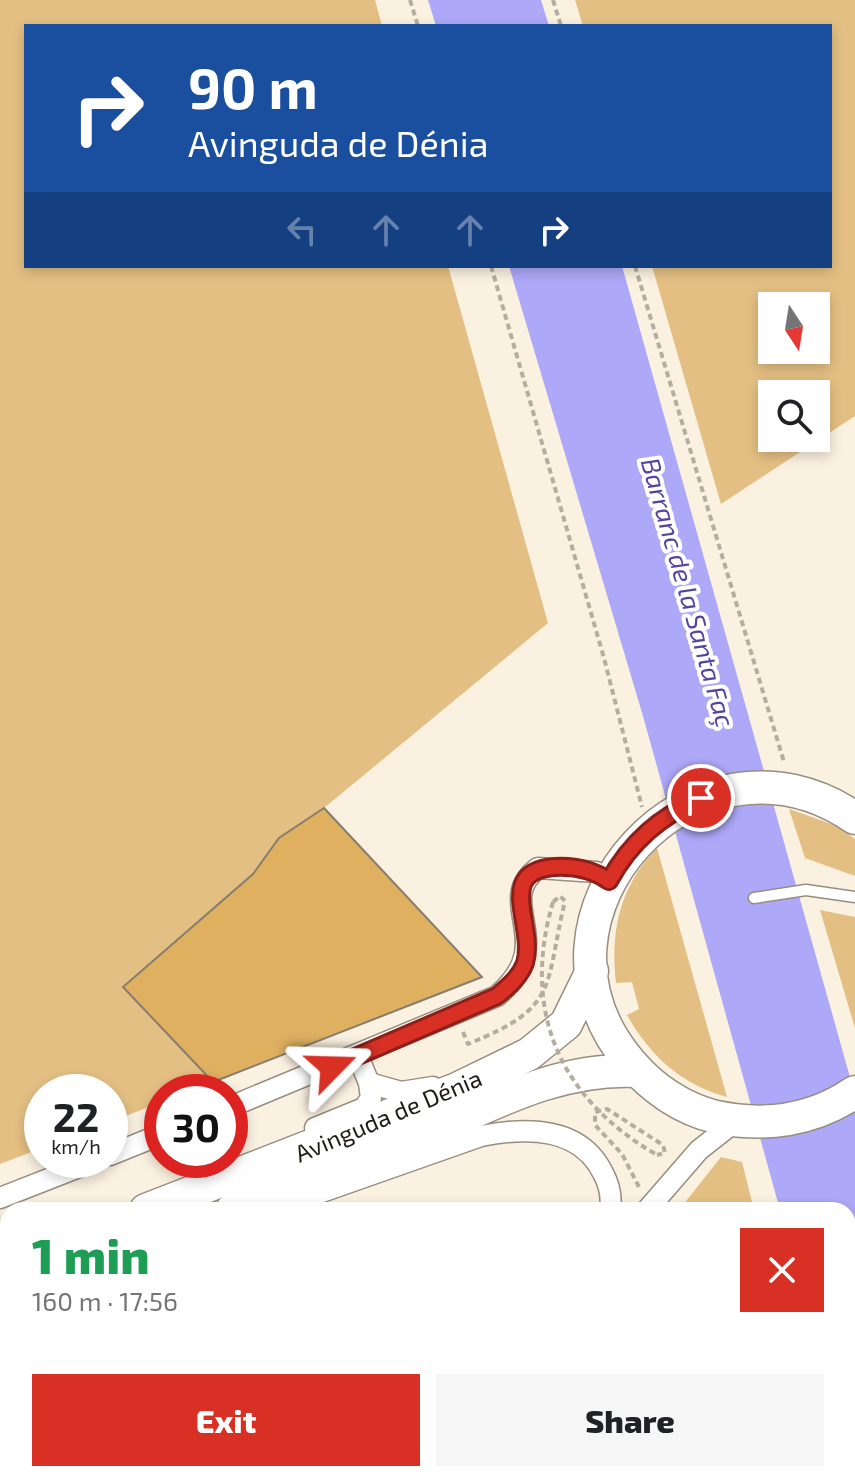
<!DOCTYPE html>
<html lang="en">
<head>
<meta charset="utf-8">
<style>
  :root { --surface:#fff; --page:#f6f6f6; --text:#202124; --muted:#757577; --accent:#d93025 }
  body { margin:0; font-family:"Exo 2",sans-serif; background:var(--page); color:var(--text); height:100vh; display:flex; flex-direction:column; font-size:30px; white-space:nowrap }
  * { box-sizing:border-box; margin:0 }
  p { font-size:26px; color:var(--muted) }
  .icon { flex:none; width:44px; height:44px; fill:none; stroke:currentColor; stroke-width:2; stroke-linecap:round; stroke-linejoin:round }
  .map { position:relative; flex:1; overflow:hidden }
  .side { position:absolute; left:0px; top:1202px; width:856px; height:280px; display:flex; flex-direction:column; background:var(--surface); border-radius:24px 24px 0 0; box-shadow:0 4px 12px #0003 }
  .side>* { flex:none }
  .hud { position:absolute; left:24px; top:24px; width:808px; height:244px; border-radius:0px; box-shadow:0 4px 12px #0003; background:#1a4fa0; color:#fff; overflow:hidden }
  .needle { width:52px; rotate:168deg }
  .controls { position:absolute; left:758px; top:292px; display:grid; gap:16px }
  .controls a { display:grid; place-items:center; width:72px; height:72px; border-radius:0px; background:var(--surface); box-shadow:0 4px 12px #0003; font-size:40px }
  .speed { position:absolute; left:24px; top:1074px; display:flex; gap:16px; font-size:40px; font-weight:700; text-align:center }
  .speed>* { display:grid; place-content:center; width:104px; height:104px; border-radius:50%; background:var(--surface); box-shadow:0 4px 12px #0003; line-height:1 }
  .speed small { font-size:20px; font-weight:400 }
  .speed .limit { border:12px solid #d22; background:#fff; color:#111 }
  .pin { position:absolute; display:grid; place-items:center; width:68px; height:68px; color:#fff; margin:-34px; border:4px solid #fff; border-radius:50%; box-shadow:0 2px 8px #0007 }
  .me { position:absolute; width:88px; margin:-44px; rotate:68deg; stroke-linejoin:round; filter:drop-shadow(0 0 6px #0008) }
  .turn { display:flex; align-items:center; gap:28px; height:168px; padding:0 32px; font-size:36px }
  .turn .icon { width:104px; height:104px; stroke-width:2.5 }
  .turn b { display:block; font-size:56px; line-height:68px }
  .lanes { display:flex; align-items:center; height:76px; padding:0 32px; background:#0003; justify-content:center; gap:40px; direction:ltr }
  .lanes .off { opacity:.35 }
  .round { display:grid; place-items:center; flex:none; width:84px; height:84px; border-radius:0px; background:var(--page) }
  .summary { display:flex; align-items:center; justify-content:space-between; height:136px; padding:0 32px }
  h1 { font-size:48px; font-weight:800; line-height:60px; color:#1e9e55 }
  .button { display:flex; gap:16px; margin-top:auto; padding:16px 32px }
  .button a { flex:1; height:92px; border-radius:0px; background:var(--accent); color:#fff; font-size:32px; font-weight:800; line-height:92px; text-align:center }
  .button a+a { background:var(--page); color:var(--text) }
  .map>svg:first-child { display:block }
</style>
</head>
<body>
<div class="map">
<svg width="855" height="1482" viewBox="0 0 855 1482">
  <rect width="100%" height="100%" fill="#fbf1e1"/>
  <g fill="#e4bf83" fill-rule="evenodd">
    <path d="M0 0H375L382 26H26V266H448L548 623 324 808 279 838 253 874 124 987 213 1082 188 1092H162V1102L110 1122V1092H42V1148L0 1164Z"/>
    <path d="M575 0H855V416L721 504 652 266H830V26H583ZM772 306H816V350H772ZM772 394H816V438H772Z"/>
    <path d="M789 809 837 826 855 839V876L805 858Z"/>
    <path d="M657 848 727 1097C682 1085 650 1056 627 1015L639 1009 632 982 616 983C610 931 620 886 657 848Z"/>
    <path d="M820 910 855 917V1028Z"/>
    <path d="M721 1157 742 1162 754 1210H679Z"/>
  </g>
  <g fill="#ada8f7">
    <path d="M428 0H541L549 26H436Z"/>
    <path d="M509 266H622L855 1095V1365L848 1358V1210H780L643 716Z"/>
  </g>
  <g fill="#deb060" stroke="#867d6f" stroke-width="2">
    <path d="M324 808 482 977 213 1082 123 987 253 874 279 838Z"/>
    <path d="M291 1474H328L322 1482H298Z"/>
    <path d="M500 1474H609L613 1482H507Z"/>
  </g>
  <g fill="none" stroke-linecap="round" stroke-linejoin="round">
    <g stroke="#978e80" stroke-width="13">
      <path id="service" d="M754 898 806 890 855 897"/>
    </g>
    <g stroke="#978e80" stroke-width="23">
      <g id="minor">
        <path d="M369 1083 401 1092 433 1087"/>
        <path d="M230 1107 497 996C561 942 492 903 538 868L596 872 609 881"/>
        <path d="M315 1128 364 1108 371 1098 369 1083 358 1056"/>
        <path d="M110 1155 162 1134"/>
        <path d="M0 1198 97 1160"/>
        <path d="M299 1200 481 1136C526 1127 580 1126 603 1173 609 1184 612 1197 610 1210"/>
        <path d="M647 1210 699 1150 736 1121"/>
        <path d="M848 1416 855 1421"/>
        <path d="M422 1482 428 1474"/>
      </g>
    </g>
    <g stroke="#978e80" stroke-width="35">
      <g id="primary">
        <path d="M855 818C696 709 506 916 630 1062 652 1088 682 1109 716 1117 764 1127 813 1121 855 1092"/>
        <path d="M146 1210 457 1089 529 1054 566 1024 592 971"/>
        <path d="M232 1210C296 1186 361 1161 424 1134 495 1103 559 1067 638 1071"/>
        <path d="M0 1264 8 1261"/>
        <path d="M0 1298 8 1295"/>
      </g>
    </g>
    <g stroke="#b5ada0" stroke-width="4" stroke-dasharray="6 4" stroke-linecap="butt">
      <path d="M410 0 418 26"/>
      <path d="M553 0 561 26"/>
      <path d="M491 266 604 658 642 807"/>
      <path d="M635 266 784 762"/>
      <path d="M463 1032 468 1044C560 1007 544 988 565 901L560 896 553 902"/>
      <path d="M639 1187 622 1154 595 1125V1112L607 1109 663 1145 665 1153 657 1155"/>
    </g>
    <use href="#service" stroke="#fff" stroke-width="10"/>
    <use href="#minor" stroke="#fff" stroke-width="20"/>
    <use href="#primary" stroke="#fff" stroke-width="32"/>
    <path stroke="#b5ada0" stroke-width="4" stroke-dasharray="6 4" stroke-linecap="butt" d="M553 902C521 1011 559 1098 657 1155"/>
  </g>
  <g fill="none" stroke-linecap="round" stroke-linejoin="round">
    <g stroke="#8d1f18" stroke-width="20">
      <path id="route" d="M332 1067 497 996C508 987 520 977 525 963 536 926 494 871 555 867 574 866 593 870 609 881 631 841 660 817 701 798"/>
    </g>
    <use href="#route" stroke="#d93025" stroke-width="14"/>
  </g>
  <g text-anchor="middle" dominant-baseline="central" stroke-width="8" stroke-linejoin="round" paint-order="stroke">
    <g font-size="24" fill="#1f1c16" stroke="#fff">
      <text transform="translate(388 1115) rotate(-23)">Avinguda de Dénia</text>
    </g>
    <g font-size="26" font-style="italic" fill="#52449f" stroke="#fff">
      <text transform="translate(689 592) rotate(74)">Barranc de la Santa Faç</text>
    </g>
  </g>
</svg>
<div class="controls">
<a><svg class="needle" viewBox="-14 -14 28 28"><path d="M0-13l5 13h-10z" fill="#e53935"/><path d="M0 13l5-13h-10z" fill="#757577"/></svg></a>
<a><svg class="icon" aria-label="search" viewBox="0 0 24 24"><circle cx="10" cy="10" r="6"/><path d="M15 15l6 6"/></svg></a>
</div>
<div class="speed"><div>22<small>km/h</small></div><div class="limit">30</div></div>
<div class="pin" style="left:701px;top:798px;background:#d93025"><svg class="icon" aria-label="arrive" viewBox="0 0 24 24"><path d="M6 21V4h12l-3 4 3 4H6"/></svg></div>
<svg class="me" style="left:332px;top:1067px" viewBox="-20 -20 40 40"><path d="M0-17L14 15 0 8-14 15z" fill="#d93025" stroke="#fff" stroke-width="4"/></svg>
<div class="hud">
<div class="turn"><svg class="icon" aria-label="right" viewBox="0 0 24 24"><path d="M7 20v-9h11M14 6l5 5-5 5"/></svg><div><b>90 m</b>Avinguda de Dénia</div></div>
<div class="lanes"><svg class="icon off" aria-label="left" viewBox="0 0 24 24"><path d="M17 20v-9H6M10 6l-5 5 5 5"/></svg><svg class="icon off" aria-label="ahead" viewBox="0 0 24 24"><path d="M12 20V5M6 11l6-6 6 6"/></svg><svg class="icon off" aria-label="ahead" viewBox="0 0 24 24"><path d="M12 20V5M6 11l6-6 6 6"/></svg><svg class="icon" aria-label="right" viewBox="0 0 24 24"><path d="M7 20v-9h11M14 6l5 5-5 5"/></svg></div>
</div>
<section class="side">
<div class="summary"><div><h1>1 min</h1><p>160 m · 17:56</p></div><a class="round" style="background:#d93025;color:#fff"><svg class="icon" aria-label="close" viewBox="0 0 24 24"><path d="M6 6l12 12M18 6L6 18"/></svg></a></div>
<div class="button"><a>Exit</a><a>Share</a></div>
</section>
</div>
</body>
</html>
